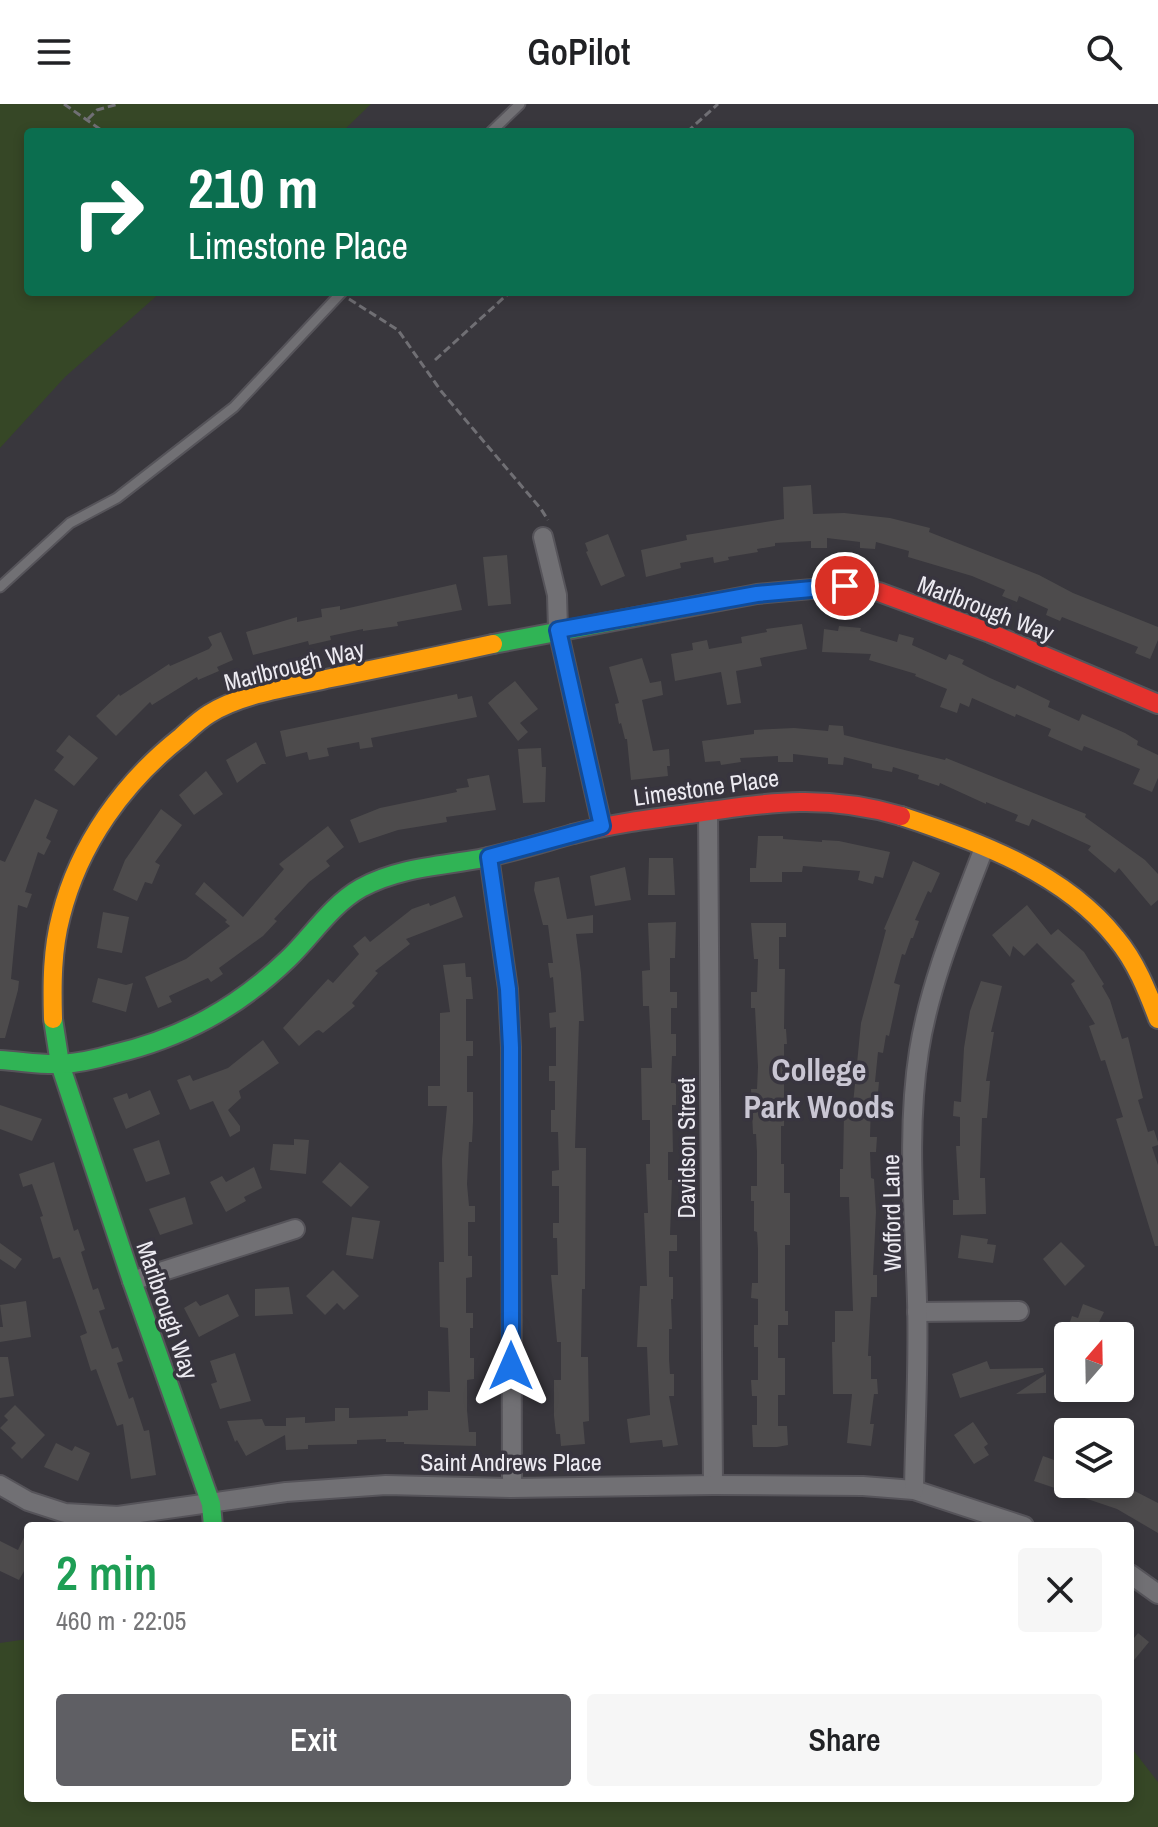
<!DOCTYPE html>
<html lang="en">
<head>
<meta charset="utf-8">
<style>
  :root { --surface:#fff; --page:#f6f6f6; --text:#202124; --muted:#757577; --accent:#5f5f64 }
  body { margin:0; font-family:"Archivo Narrow",sans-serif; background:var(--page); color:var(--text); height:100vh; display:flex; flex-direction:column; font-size:30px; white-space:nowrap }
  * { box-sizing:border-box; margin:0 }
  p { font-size:26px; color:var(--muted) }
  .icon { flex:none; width:44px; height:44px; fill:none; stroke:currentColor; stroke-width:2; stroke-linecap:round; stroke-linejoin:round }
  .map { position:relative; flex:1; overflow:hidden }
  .sheet { position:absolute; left:24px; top:1418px; width:1110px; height:280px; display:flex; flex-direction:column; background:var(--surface); border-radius:8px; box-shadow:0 4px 12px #0003 }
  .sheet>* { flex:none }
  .top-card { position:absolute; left:24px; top:24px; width:1110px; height:168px; border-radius:8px; box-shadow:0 4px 12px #0003; background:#0b6e4f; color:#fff; overflow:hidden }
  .needle { width:52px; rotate:20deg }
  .controls { position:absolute; left:1054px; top:1218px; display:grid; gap:16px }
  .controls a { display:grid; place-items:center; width:80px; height:80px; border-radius:8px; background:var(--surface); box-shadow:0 4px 12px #0003; font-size:40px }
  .pin { position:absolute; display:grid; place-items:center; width:68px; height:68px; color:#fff; margin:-34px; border:4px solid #fff; border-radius:50%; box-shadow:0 2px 8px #0007 }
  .me { position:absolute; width:88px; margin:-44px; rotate:0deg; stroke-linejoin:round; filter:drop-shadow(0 0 6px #0008) }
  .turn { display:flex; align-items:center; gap:28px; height:168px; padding:0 32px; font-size:36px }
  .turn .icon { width:104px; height:104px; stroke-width:2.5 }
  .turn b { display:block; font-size:56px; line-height:68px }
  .round { display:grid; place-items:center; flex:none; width:84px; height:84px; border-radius:8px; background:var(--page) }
  .overview { display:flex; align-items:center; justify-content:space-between; height:136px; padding:0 32px }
  h1 { font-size:48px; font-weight:600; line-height:60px; color:#1e9e55 }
  .cta { display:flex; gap:16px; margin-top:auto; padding:16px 32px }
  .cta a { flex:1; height:92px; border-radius:8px; background:var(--accent); color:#fff; font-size:32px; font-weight:600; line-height:92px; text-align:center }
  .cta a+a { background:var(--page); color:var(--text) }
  header { display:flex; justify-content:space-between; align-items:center; height:104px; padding:0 32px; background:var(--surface); font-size:36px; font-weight:600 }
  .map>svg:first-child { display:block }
</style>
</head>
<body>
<header><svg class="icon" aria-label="menu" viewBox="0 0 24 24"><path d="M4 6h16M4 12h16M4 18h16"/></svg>GoPilot<svg class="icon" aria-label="search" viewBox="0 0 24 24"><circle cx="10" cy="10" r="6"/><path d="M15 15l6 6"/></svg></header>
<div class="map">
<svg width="1158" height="1723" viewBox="0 0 1158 1723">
  <rect width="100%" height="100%" fill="#39373d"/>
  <g fill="#364726">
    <path d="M0 0H371L342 28H28V188H161L65 273 0 344Z"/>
    <path d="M28 1535V1694H1130V1642L1158 1678V1723H0V1539Z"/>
  </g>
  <g fill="#4d4b4c">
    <path d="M811 381 813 410 844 409 890 414 930 424 929 428 1039 471 1073 489 1158 523V536L1150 555 1135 549 1138 543 1062 513 1060 517 1046 511 1048 505 1019 492 1017 498 1002 492 1005 486 972 472 908 453 909 447 876 438 875 445 860 444V438L827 434V444H811V437L775 439V442L757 445 758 448 728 453 729 456 714 459 713 453 680 459 681 464 646 473 641 446 687 436 686 431 784 415 783 383Z"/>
    <path d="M608 430 625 472 601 482 586 448 588 447 585 439Z"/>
    <path d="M507 451 511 500 488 502 483 453Z"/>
    <path d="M456 480 462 506 397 518 398 522 363 527V525L330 532 331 536 309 541 308 537 253 551 246 528 297 513V518L322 513 321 505 340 502V506Z"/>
    <path d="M802 520 807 545 760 554 762 562 736 567 741 599 727 601 721 568 675 577 671 550 693 546 692 539 707 536 709 545 742 539 741 533 767 528 766 525Z"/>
    <path d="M839 522 861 524 860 527 897 538 899 530 914 534 912 541 946 556 949 550 964 556 962 560 990 574 1015 585 1017 581 1050 597 1048 603 1079 617 1082 610 1125 629 1138 637 1137 641 1158 651V674L1152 688 1133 680 1140 665 1084 642 1082 647 1048 632 1051 625 1016 610 1015 613 972 594 969 603 960 599 957 609 940 603 947 585 915 572 916 570 869 556 871 550 822 548 824 525 838 527Z"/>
    <path d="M221 528 233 556 217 563 219 567 198 576 197 573 152 601 150 598 116 632 96 612 119 590 120 592 169 560 170 562 209 545 212 541 208 533Z"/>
    <path d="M642 554 650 579 661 577 663 591 642 596 653 647 669 645 670 662H667L668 672 631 676 627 635H625L621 619 619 620 615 600 619 599 609 563Z"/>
    <path d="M515 577 538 605 520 619 528 628 518 637 488 599 497 591 510 608 497 591Z"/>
    <path d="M457 590 458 595 472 592 477 613 371 634 373 643 360 645 359 638 327 644 329 652 309 656 307 648 286 653 280 627Z"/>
    <path d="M829 621 843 622 844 631 945 656 946 654 1086 710 1085 713 1145 756 1158 770V796L1151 802 1119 764 1115 769 1088 746 1091 742 1032 715 1029 722 1015 717 1018 711 986 698V700L940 679 939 682 918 675 919 671 893 663 892 668 872 664V660L844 653 843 661 828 660V654L793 650V658H778V652L740 654 741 658 721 661 720 657 705 658 702 637 754 630V626L794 624 828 627Z"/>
    <path d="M69 631 98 654 74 682 54 666 64 653 56 647Z"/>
    <path d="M256 638 266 660H262L237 679 226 656Z"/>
    <path d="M541 644 542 663H546L545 698 523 699 518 645Z"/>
    <path d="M206 667 223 690 194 711 179 691Z"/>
    <path d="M489 671 496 706 446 713 447 718 398 726 359 739 350 716 380 704 457 688 456 685 469 683 467 675Z"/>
    <path d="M35 695 58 706 46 734 51 737 44 751 38 748 25 788 32 790 27 804 18 801 11 875 19 877 18 886 5 934H0V756L5 758Z"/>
    <path d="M161 705 182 721 155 758 160 761 152 780 145 778 137 797 113 786 125 756Z"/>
    <path d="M328 722 344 743 326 757 330 762 309 778 274 815 277 817 263 832 219 864 223 870 211 878 208 874 169 892 172 898 158 904 145 873 186 855 230 822 225 818 227 816 195 790 204 778 243 813 284 765 279 760Z"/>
    <path d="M758 732H783V735L822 738V736L839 737 890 748 883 774 875 772 873 780 858 776 860 767 803 762 802 768H782V778H750V764H756Z"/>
    <path d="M649 754H673L675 791H648Z"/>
    <path d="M913 757 940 769 931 789 928 787 915 816 919 817 913 834H911L905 851 902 850 894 879 900 881 889 932 886 931 883 949 878 948 875 978H879L877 999H871L870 1033H877L876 1048H870L871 1074 874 1075 876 1108 873 1171H877V1193H871L868 1252H871V1275H877L878 1290H874L870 1320H874L871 1342 847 1339 852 1290H833L832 1238H835V1207H853L849 1093H840V1065H843L844 1010H852L861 919 886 826 884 825Z"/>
    <path d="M625 763 631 796 595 802 590 772Z"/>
    <path d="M559 773 567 815 593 811V829L576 830 581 869 584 917H579L575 1044H586L585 1185H582L581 1253H588L589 1317 583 1318 585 1340 561 1342 560 1330H556L554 1312V1276H561V1238H557L551 1171H558L557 1134H553V1119H559V1082H552V1067L559 1066 558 1028H551V1006H555V977H549V962H556V923L550 924 549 909 556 908 553 873 550 874 548 859H553L548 821H543L534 786 535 778Z"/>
    <path d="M455 792 463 813 406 835 410 840 375 867 378 869 352 899 355 902 323 929 319 926 316 927 299 942 283 924 328 875 333 879 359 850 353 842 365 832 370 838 412 805 429 799 430 802Z"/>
    <path d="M1027 801 1051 831 1058 825 1084 848 1104 880 1102 882 1110 896 1122 935 1128 933 1143 994 1138 996 1148 1028 1154 1026 1158 1038V1041L1152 1043 1158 1061V1142H1155L1116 1015 1123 1013 1105 956 1101 957 1089 922 1095 920 1071 880 1075 877 1037 839 1024 852 1013 842 1010 853 992 831Z"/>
    <path d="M103 808 129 813 122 849 97 844Z"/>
    <path d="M676 818 675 854H670V888H677V904H671V930H676V952H672L671 979H676V1001H672L673 1048H668V1076H672L670 1131H677V1147H669V1173H673V1195H671L672 1225H669V1255L670 1270H674V1292H669L678 1341 663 1343 662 1336 630 1339 627 1315 650 1311 647 1243H637L640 1182H647L644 1109H648L646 1060H650V1016H642L641 964H652L649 902H643L642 867 650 866 648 819Z"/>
    <path d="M751 819H786V833H779V865H785L784 925H786L787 940H784V1022H781V1060H784V1089H790V1141H785V1207H788V1221H778V1254H785V1291H778V1322H787L788 1341 777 1343H753L752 1321H757V1292H752L751 1276H758V1243H754V1221H758V1195L751 1194 752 1179H758V1145L757 1128 754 1127V1097H751V1082H757V1048L756 1030H753L751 985H757L758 963 755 904H751V888H757L758 855H754Z"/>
    <path d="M465 859 466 873H471L473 895H466V937H473V952H467V988H473V1018L472 1038H469L467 1080 469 1102H475V1118H468V1152H472V1173L466 1174V1209H473V1224H470V1254H474V1275L467 1276V1306L469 1328H476V1342L404 1340V1338H386V1335L357 1336V1340L308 1341V1345L286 1346 285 1331 246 1352 237 1336 235 1338 227 1317 262 1315 265 1322H286V1314L305 1313V1319L335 1317V1304H349V1314L408 1312V1307L428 1306V1287L450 1288 448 1224 440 1223 439 1158H444L442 1055 447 1002H428V982H440V909L450 908 443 861Z"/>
    <path d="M98 874 126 881 133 879 126 908 92 898Z"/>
    <path d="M981 877 1002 882 991 928H994L986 977H990L987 1014H982L980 1074H985L986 1110 953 1111V1096H959L956 1042H960V1013L953 1012 954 997 961 998 964 944 970 907Z"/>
    <path d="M263 936 279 959 239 987 241 994 228 1006 240 1022V1027L230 1033 213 997 190 1006 177 976 190 971 193 977 228 964Z"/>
    <path d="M150 986 160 1010 126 1025 113 994 127 989 129 995Z"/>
    <path d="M0 1001 42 1015 32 1037 0 1025Z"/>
    <path d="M294 1035 309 1036 306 1070 270 1066 273 1040 294 1041Z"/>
    <path d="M159 1036 170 1070 146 1078 133 1045Z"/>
    <path d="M54 1058 74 1127 78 1125 85 1146 81 1148 93 1186 98 1184 105 1205 99 1207 112 1245 118 1243 123 1257 117 1259 129 1295 133 1293 144 1327 149 1326 156 1371 131 1375 123 1320 117 1322 96 1265 91 1267 80 1232 87 1229 75 1194 60 1153 53 1155 40 1113 43 1112 32 1080 23 1083 19 1070Z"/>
    <path d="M340 1058 369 1083 351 1103 322 1078Z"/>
    <path d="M254 1063 262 1084 244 1093 246 1097 226 1108 210 1078 222 1072 226 1078Z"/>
    <path d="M185 1093 193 1120 160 1131 149 1105Z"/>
    <path d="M352 1113 380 1117 373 1155 346 1151Z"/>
    <path d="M961 1131 988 1135 987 1140 996 1141 993 1159 958 1154Z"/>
    <path d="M1061 1138 1085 1162 1065 1182 1043 1155Z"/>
    <path d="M0 1139 22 1155 15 1165 0 1155Z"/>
    <path d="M333 1166 359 1192 344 1206 337 1199 325 1211 306 1192Z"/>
    <path d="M289 1183 293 1210 255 1212V1185Z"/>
    <path d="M228 1190 239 1212 199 1233 184 1204 196 1197 200 1202Z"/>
    <path d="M26 1197 31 1233 0 1238V1223H3L0 1201Z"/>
    <path d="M1083 1200 1104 1208 1092 1232H1065L1072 1212 1078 1214Z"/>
    <path d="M235 1249 251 1297 220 1305 211 1280 217 1278 210 1257Z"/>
    <path d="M0 1253H8L14 1292 0 1294Z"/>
    <path d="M987 1257 990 1265 1043 1264 1044 1268 960 1294 952 1270Z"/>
    <path d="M1046 1270V1289L1016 1290Z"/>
    <path d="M15 1301 45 1331 22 1355 11 1344 16 1339 0 1324 8 1316 4 1312Z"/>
    <path d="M973 1318 988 1340 984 1343 989 1351 974 1360 954 1331Z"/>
    <path d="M56 1339 72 1347 75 1342 90 1349 78 1377 44 1363Z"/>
    <path d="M1043 1352 1068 1361V1380H1121L1158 1399V1429L1117 1405 1034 1377Z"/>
    <path d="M28 1425V1460L19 1476 0 1467V1437L18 1446Z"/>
    <path d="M1138 1529 1149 1538 1130 1561V1539Z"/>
  </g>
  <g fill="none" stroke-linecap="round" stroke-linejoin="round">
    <g stroke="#56545a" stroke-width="13">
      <g id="lane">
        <path d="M491 28 520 0"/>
        <path d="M0 483 70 419 117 394 234 303 342 188"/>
      </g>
    </g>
    <g stroke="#56545a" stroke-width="22">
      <g id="street">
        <path d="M543 433 557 491 558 526 602 722"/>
        <path d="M708 707 713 1381"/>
        <path d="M489 753 508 885 511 943 512 1384"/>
        <path d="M132 1177 295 1125"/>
        <path d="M917 1208 1019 1207"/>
        <path d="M0 1381 28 1397 65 1409 118 1412 286 1388 386 1381 512 1384 713 1381 863 1382 914 1386 1024 1422"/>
        <path d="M914 1386C915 1323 919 1260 917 1197 915 1115 906 1029 919 947 930 877 959 810 984 744"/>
        <path d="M1130 1470 1158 1490"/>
      </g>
    </g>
    <g stroke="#56545a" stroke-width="22">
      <g id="fast">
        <path d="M493 540 757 490 845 482 856 484"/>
        <path d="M53 915 60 960 132 1177 211 1400 213 1422"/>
        <path d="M0 956C20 957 40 961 61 960 79 959 97 955 114 950 182 934 237 904 288 855 312 832 331 801 361 784 397 764 439 762 479 755 510 749 541 739 573 730"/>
      </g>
    </g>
    <g stroke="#56545a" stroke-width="22">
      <g id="slow">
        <path d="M901 712C977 737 1065 769 1116 834 1136 858 1147 886 1158 915"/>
        <path d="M53 915C52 880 52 846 61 812 79 740 124 678 181 633 190 625 199 616 209 610 243 589 288 584 326 575 382 564 437 552 493 540"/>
      </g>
    </g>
    <g stroke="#56545a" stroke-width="22">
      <g id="jam">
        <path d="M856 484 879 488 990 529 1158 600"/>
        <path d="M573 730C611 720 649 715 688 710 767 699 822 689 901 712"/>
      </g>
    </g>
    <g stroke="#706f74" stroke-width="3" stroke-dasharray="8 4" stroke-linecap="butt">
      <path d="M64 0 104 28"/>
      <path d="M88 15 97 6 118 0"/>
      <path d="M687 28 718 0"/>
      <path d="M349 195 398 226 441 287 541 405 548 416"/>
      <path d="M435 256 510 188"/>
    </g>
    <use href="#lane" stroke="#717074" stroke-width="9"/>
    <use href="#street" stroke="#717074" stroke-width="18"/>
    <use href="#fast" stroke="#30b455" stroke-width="18"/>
    <use href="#slow" stroke="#ff9f0a" stroke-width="18"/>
    <use href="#jam" stroke="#e5322d" stroke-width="18"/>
  </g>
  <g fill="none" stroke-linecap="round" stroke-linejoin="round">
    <g stroke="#114b97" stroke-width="20">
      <path id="route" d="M511 1262V943L508 885 489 753 602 722 558 526 757 490 845 482"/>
    </g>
    <use href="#route" stroke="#1a73e8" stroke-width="14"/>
  </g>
  <g text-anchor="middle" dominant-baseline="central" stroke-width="7" stroke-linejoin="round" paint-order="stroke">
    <g font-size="24" fill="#eceaf1" stroke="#38353f">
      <text transform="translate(986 504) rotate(21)">Marlbrough Way</text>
      <text transform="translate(294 561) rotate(-14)">Marlbrough Way</text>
      <text transform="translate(706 683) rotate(-8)">Limestone Place</text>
      <text transform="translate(686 1044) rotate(-90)">Davidson Street</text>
      <text transform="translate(891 1109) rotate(-91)">Wofford Lane</text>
      <text transform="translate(168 1206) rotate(71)">Marlbrough Way</text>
      <text x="511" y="1358">Saint Andrews Place</text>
    </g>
    <g font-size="32" font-weight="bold" fill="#c9c6d3" stroke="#38353f">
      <text x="819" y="965">College<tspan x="819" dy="37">Park Woods</tspan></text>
    </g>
  </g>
</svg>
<div class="controls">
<a><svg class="needle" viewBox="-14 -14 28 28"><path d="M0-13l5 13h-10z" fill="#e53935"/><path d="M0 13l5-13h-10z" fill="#757577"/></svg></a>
<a><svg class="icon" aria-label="layers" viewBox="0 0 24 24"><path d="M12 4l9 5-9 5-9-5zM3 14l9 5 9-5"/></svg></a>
</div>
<div class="pin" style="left:845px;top:482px;background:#d93025"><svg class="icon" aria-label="arrive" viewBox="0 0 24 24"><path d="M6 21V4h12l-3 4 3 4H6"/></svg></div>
<svg class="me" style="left:511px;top:1262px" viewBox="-20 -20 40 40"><path d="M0-17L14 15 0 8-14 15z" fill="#1a73e8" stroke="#fff" stroke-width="4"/></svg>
<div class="top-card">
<div class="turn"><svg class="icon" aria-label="right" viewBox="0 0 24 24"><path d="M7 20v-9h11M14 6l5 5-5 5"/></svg><div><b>210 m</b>Limestone Place</div></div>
</div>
<section class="sheet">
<div class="overview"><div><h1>2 min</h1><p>460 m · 22:05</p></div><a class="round"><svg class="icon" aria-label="close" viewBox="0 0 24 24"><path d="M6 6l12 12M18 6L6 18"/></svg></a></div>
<div class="cta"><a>Exit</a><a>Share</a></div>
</section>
</div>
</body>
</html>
